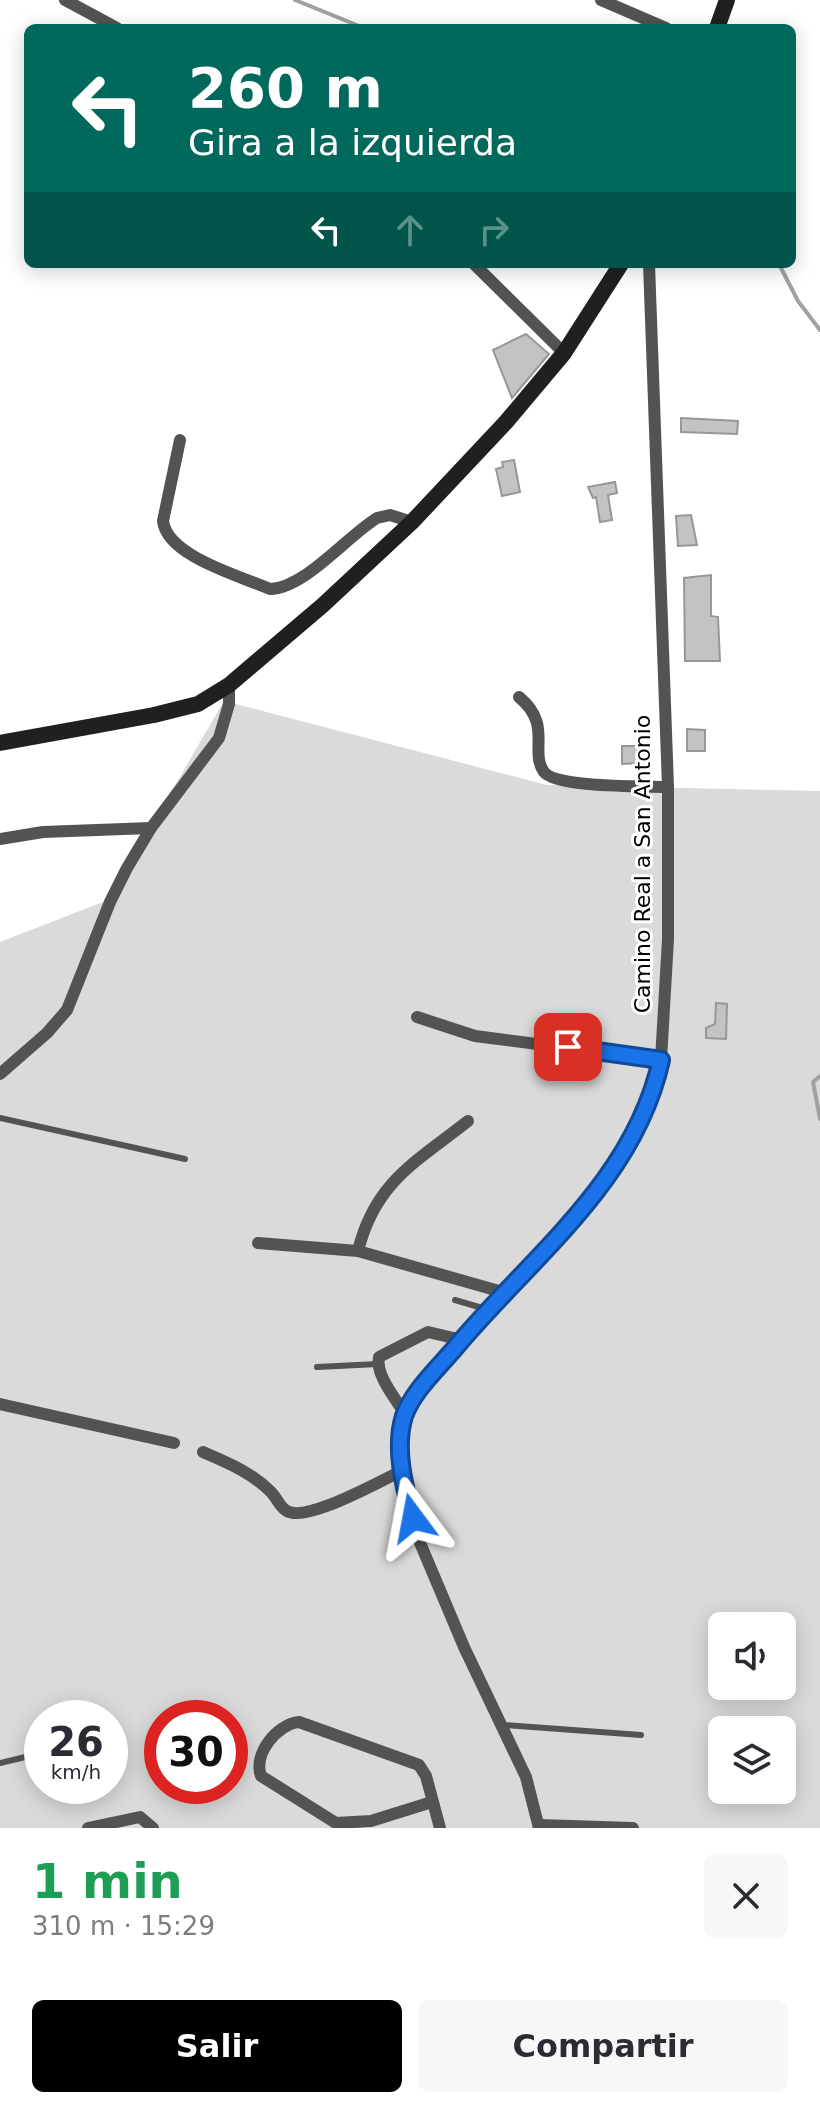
<!DOCTYPE html>
<html lang="es">
<head>
<meta charset="utf-8">
<style>
  :root { --surface:#fff; --page:#f7f7f7; --text:#2b2b33; --muted:#7c7c81; --accent:#000 }
  body { margin:0; font-family:"DejaVu Sans",sans-serif; background:var(--page); color:var(--text); height:100vh; display:flex; flex-direction:column; font-size:30px; white-space:nowrap }
  * { box-sizing:border-box; margin:0 }
  p { font-size:26px; color:var(--muted) }
  .icon { flex:none; width:44px; height:44px; fill:none; stroke:currentColor; stroke-width:2; stroke-linecap:round; stroke-linejoin:round }
  .map { position:relative; height:1828px; overflow:hidden }
  .sheet { display:flex; flex-direction:column; background:var(--surface); flex:1 }
  .sheet>* { flex:none }
  .hud { position:absolute; left:24px; top:24px; width:772px; height:244px; border-radius:12px; box-shadow:0 4px 20px #0003; background:#00695c; color:#fff; overflow:hidden }
  .fabs { position:absolute; left:708px; top:1612px; display:grid; gap:16px }
  .fabs a { display:grid; place-items:center; width:88px; height:88px; border-radius:12px; background:var(--surface); box-shadow:0 4px 20px #0003; font-size:40px }
  .speed { position:absolute; left:24px; top:1700px; display:flex; gap:16px; font-size:40px; font-weight:700; text-align:center }
  .speed>* { display:grid; place-content:center; width:104px; height:104px; border-radius:50%; background:var(--surface); box-shadow:0 4px 20px #0003; line-height:1 }
  .speed small { font-size:20px; font-weight:400 }
  .speed .limit { border:12px solid #d22; background:#fff; color:#111 }
  .pin { position:absolute; display:grid; place-items:center; width:68px; height:68px; color:#fff; margin:-34px; border-radius:16px; box-shadow:0 4px 12px #0006 }
  .me { position:absolute; width:88px; margin:-44px; rotate:347deg; stroke-linejoin:round; filter:drop-shadow(0 0 6px #0008) }
  .turn { display:flex; align-items:center; gap:28px; height:168px; padding:0 32px; font-size:36px }
  .turn .icon { width:104px; height:104px; stroke-width:2.5 }
  .turn b { display:block; font-size:56px; line-height:68px }
  .lanes { display:flex; align-items:center; height:76px; padding:0 32px; background:#0003; justify-content:center; gap:40px; direction:ltr }
  .lanes .off { opacity:.35 }
  .round { display:grid; place-items:center; flex:none; width:84px; height:84px; border-radius:12px; background:var(--page) }
  .overview { display:flex; align-items:center; justify-content:space-between; height:136px; padding:0 32px }
  h1 { font-size:48px; font-weight:700; line-height:60px; color:#1e9e55 }
  .button { display:flex; gap:16px; margin-top:auto; padding:16px 32px }
  .button a { flex:1; height:92px; border-radius:12px; background:var(--accent); color:#fff; font-size:32px; font-weight:700; line-height:92px; text-align:center }
  .button a+a { background:var(--page); color:var(--text) }
  .map>svg:first-child { display:block }
</style>
</head>
<body>
<div class="map">
<svg width="820" height="1828" viewBox="0 0 820 1828">
  <rect width="100%" height="100%" fill="#fff"/>
  <path fill="#dadada" fill-rule="evenodd" d="M224 701 547 785 820 791V1828H0V942L108 900ZM722 1626H782V1686H722ZM42 1718H110V1786H42ZM162 1718H230V1786H162ZM722 1730H782V1790H722Z"/>
  <g fill="none" stroke-linecap="round" stroke-linejoin="round">
    <g stroke="#a1a1a1" stroke-width="4">
      <path d="M295 0 364 28"/>
      <path d="M779 264 798 301 820 330"/>
      <path d="M820 1076 813 1082 820 1119"/>
    </g>
  </g>
  <g fill="#c3c3c3" stroke="#979797" stroke-width="2">
    <path d="M526 334 549 354 512 398 493 350Z"/>
    <path d="M681 418 738 421 737 434 681 432Z"/>
    <path d="M514 460 520 492 502 496 496 469 503 467 502 462Z"/>
    <path d="M615 482 617 493 608 495 612 520 600 522 596 497 593 498 588 487Z"/>
    <path d="M691 515 697 545 678 546 676 516Z"/>
    <path d="M711 575V616L718 617 720 661H685L684 578Z"/>
    <path d="M687 729 705 730V751H687Z"/>
    <path d="M622 746H643V763L622 764Z"/>
    <path d="M716 1003 727 1004 726 1039 706 1038V1028L715 1024Z"/>
  </g>
  <g fill="none" stroke-linecap="round" stroke-linejoin="round">
    <g stroke="#535353" stroke-width="6">
      <path d="M0 1118 185 1159"/>
      <path d="M455 1300 489 1310"/>
      <path d="M317 1367 378 1364"/>
      <path d="M503 1725 641 1735"/>
      <path d="M0 1763 42 1753"/>
    </g>
    <g stroke="#535353" stroke-width="12">
      <path d="M65 0 117 28"/>
      <path d="M601 0 666 28"/>
      <path d="M474 264 564 353"/>
      <path d="M180 440 163 521C167 556 240 576 270 589 305 588 346 537 377 518L390 515 412 522"/>
      <path d="M519 697C553 725 529 751 544 772 556 788 646 786 668 787"/>
      <path d="M0 839 43 832 151 828"/>
      <path d="M417 1017 475 1036 661 1060"/>
      <path d="M0 1074 47 1033 67 1010 110 902 127 868 151 828 219 738 229 704V685"/>
      <path d="M258 1243 358 1251 506 1293"/>
      <path d="M358 1251C375 1182 416 1162 468 1121"/>
      <path d="M0 1404 174 1443"/>
      <path d="M405 1414C396 1399 375 1375 379 1357L428 1332 462 1340"/>
      <path d="M203 1452C228 1463 251 1472 271 1492 277 1498 280 1508 287 1511 307 1523 381 1480 402 1471"/>
      <path d="M432 1802 371 1821 336 1823 261 1776C253 1754 277 1724 299 1722L419 1765 426 1776 440 1828"/>
      <path d="M539 1825 633 1828"/>
      <path d="M88 1828 140 1817 153 1828"/>
      <path d="M539 1828 526 1777 464 1647 418 1538 402 1471V1428L414 1397 462 1340 603 1186 636 1133 650 1103 661 1060 668 939V787L649 264"/>
    </g>
    <g stroke="#202020" stroke-width="16">
      <path d="M717 28 727 0"/>
      <path d="M0 743 154 715 198 704 229 685 323 605 412 522 506 422 564 353 621 264"/>
    </g>
  </g>
  <g fill="none" stroke-linecap="round" stroke-linejoin="round">
    <g stroke="#114b97" stroke-width="20">
      <path id="route" d="M413 1518C404 1487 394 1448 404 1416 413 1391 438 1368 455 1348 531 1257 634 1182 661 1060L568 1047"/>
    </g>
    <use href="#route" stroke="#1a73e8" stroke-width="14"/>
  </g>
  <g text-anchor="middle" dominant-baseline="central" stroke-width="6" stroke-linejoin="round" paint-order="stroke">
    <g font-size="22" fill="#000" stroke="#fff">
      <text transform="translate(642 864) rotate(-90)">Camino Real a San Antonio</text>
    </g>
  </g>
</svg>
<div class="fabs">
<a><svg class="icon" aria-label="sound" viewBox="0 0 24 24"><path d="M4 9h4l5-4v14l-5-4H4zM17 9q2 3 0 6"/></svg></a>
<a><svg class="icon" aria-label="layers" viewBox="0 0 24 24"><path d="M12 4l9 5-9 5-9-5zM3 14l9 5 9-5"/></svg></a>
</div>
<div class="speed"><div>26<small>km/h</small></div><div class="limit">30</div></div>
<div class="pin" style="left:568px;top:1047px;background:#d93025"><svg class="icon" aria-label="arrive" viewBox="0 0 24 24"><path d="M6 21V4h12l-3 4 3 4H6"/></svg></div>
<svg class="me" style="left:413px;top:1518px" viewBox="-20 -20 40 40"><path d="M0-17L14 15 0 8-14 15z" fill="#1a73e8" stroke="#fff" stroke-width="4"/></svg>
<div class="hud">
<div class="turn"><svg class="icon" aria-label="left" viewBox="0 0 24 24"><path d="M17 20v-9H6M10 6l-5 5 5 5"/></svg><div><b>260 m</b>Gira a la izquierda</div></div>
<div class="lanes"><svg class="icon" aria-label="left" viewBox="0 0 24 24"><path d="M17 20v-9H6M10 6l-5 5 5 5"/></svg><svg class="icon off" aria-label="ahead" viewBox="0 0 24 24"><path d="M12 20V5M6 11l6-6 6 6"/></svg><svg class="icon off" aria-label="right" viewBox="0 0 24 24"><path d="M7 20v-9h11M14 6l5 5-5 5"/></svg></div>
</div>
</div>
<section class="sheet">
<div class="overview"><div><h1>1 min</h1><p>310 m · 15:29</p></div><a class="round"><svg class="icon" aria-label="close" viewBox="0 0 24 24"><path d="M6 6l12 12M18 6L6 18"/></svg></a></div>
<div class="button"><a>Salir</a><a>Compartir</a></div>
</section>
</body>
</html>
